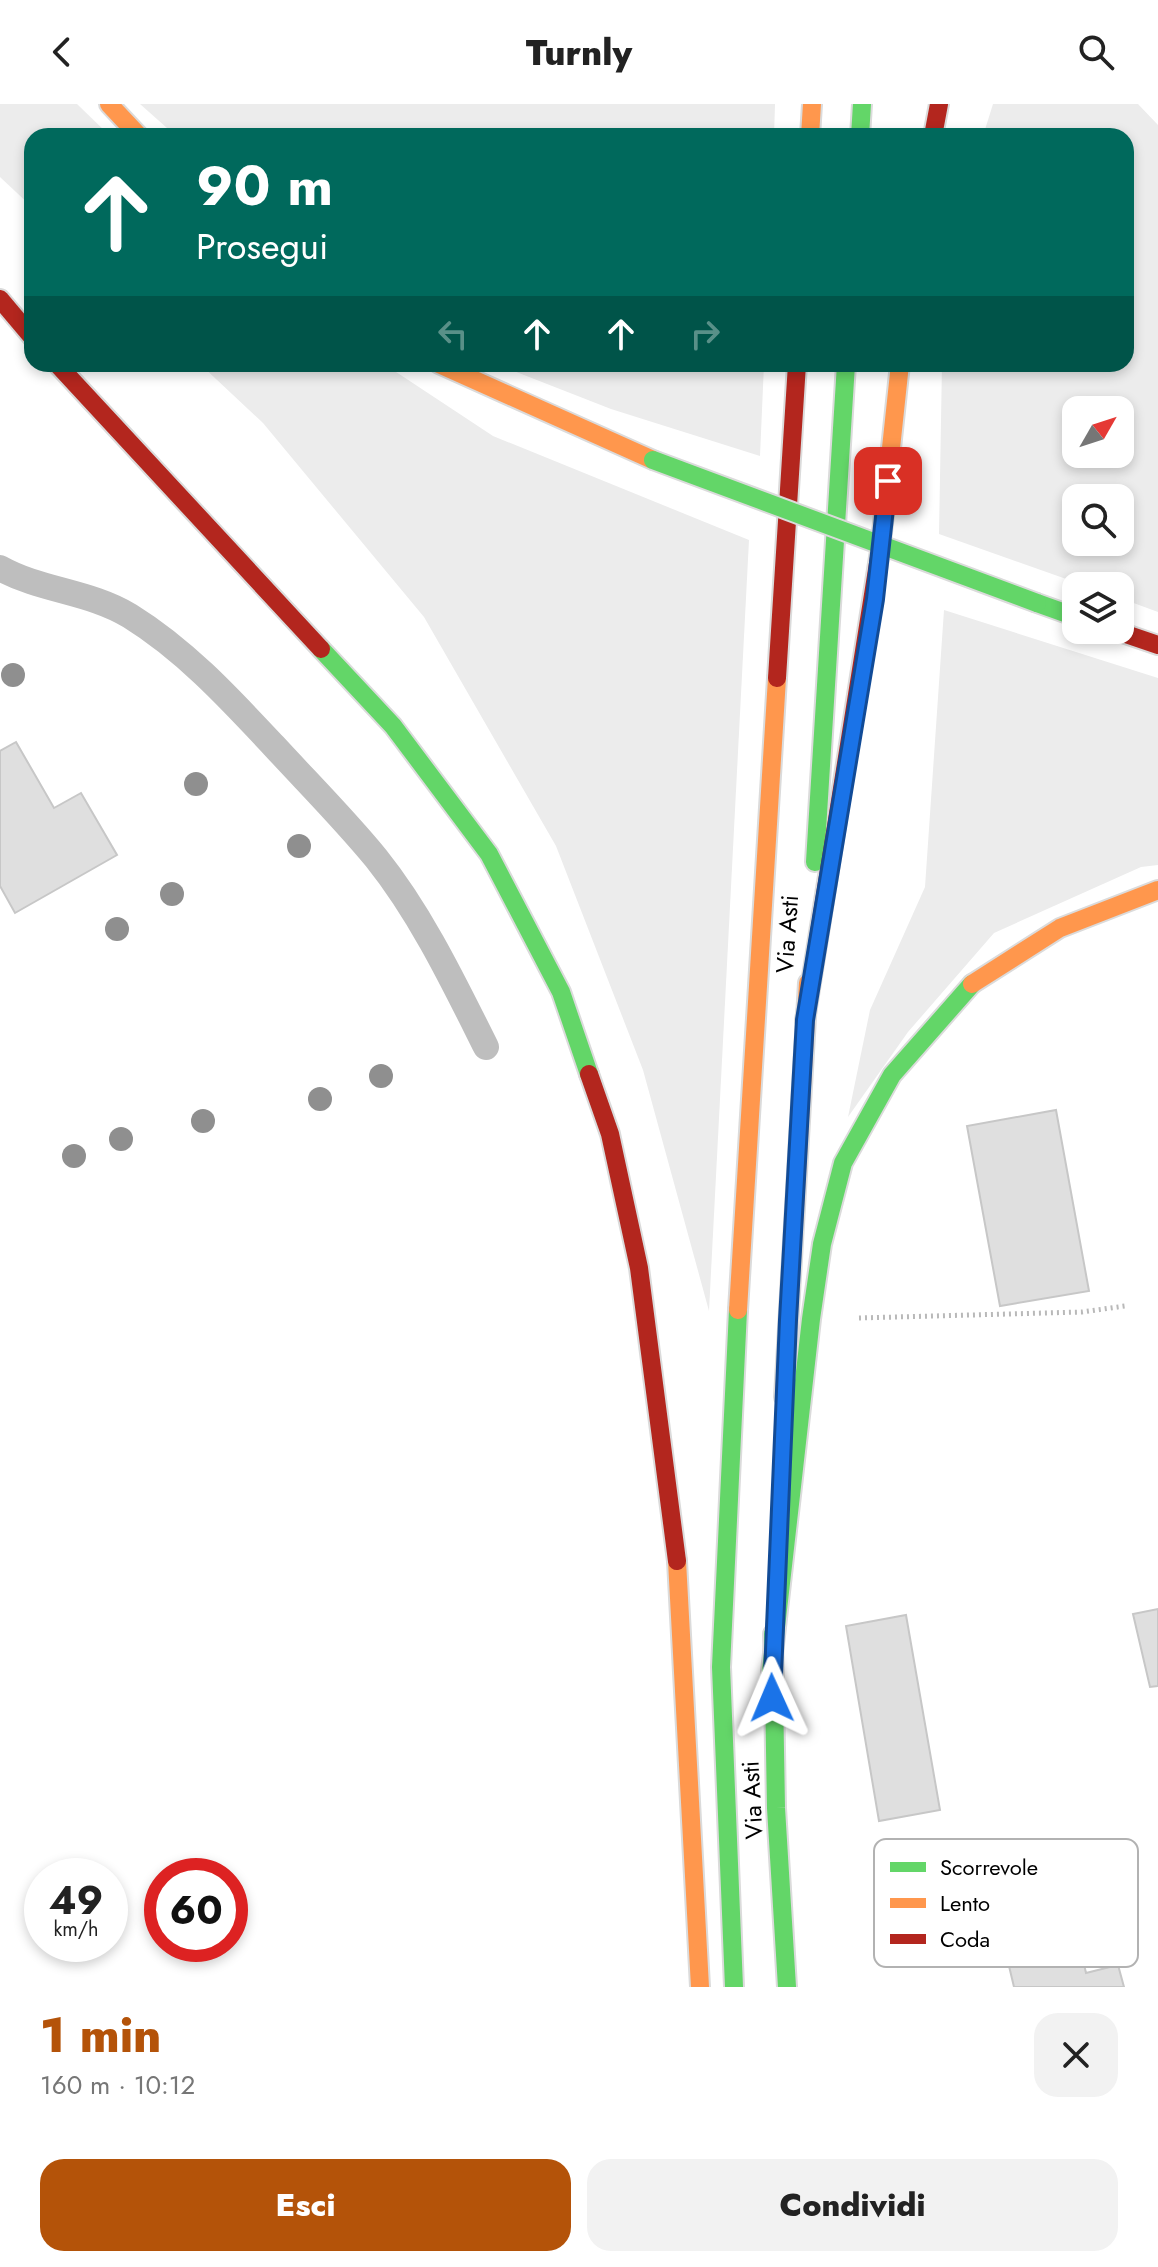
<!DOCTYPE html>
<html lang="it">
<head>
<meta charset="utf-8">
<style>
  :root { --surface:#fff; --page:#f2f2f2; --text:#222; --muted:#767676; --accent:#b45309 }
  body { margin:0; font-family:Jost,sans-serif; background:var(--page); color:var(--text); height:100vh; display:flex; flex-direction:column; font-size:30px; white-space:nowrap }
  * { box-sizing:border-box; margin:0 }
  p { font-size:26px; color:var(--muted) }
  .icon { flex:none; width:44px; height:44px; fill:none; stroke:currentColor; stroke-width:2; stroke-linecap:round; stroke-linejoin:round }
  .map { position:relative; height:1883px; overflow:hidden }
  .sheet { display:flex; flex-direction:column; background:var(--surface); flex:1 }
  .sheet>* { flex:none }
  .guide { position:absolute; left:24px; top:24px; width:1110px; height:244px; border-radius:24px; box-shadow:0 4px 12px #0003; background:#00695c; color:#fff; overflow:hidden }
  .needle { width:52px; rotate:51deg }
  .tools { position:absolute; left:1062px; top:292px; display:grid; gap:16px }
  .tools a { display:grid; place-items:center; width:72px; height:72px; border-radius:16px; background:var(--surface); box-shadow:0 4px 12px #0003; font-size:40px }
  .speed { position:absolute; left:24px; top:1754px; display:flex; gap:16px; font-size:40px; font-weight:700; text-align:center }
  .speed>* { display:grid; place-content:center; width:104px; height:104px; border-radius:50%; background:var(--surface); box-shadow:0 4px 12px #0003; line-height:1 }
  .speed small { font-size:20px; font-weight:400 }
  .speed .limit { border:12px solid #d22; background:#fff; color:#111 }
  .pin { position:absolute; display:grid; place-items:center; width:68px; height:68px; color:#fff; margin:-34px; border-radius:16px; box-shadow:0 4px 12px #0006 }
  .me { position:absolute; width:88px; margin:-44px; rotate:359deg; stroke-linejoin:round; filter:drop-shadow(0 0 6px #0008) }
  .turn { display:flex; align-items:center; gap:28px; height:168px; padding:0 40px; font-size:36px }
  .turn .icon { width:104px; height:104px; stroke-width:2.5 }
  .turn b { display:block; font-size:56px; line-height:68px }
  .lanes { display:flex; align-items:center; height:76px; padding:0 40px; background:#0003; justify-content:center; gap:40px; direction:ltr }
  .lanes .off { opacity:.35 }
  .round { display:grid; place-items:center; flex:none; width:84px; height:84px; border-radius:24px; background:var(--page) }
  .summary { display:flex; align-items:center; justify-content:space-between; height:136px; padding:0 40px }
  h1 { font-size:48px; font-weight:800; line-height:60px; color:var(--accent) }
  .cta { display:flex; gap:16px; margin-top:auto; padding:16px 40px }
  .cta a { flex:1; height:92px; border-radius:24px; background:var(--accent); color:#fff; font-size:32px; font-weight:800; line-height:92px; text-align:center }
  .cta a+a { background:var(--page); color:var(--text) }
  header { display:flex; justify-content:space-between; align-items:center; height:104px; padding:0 40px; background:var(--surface); font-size:36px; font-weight:800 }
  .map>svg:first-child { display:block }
</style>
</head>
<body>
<header><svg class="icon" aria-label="back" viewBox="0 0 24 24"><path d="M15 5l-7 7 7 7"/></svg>Turnly<svg class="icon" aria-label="search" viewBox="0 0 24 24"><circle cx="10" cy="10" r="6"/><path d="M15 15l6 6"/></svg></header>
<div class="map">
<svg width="1158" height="1883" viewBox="0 0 1158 1883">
  <rect width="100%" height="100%" fill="#fff"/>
  <g fill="#ececec" fill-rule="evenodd">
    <path d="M0 0H77L110 32H32V103L0 73Z"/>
    <path d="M140 0H775L774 32H176Z"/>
    <path d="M993 0H1138L1158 21V508L1120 494V482H1086L939 430 942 260H1126V32H983ZM1120 306V350H1076V306ZM1120 394V438H1076V394Z"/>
    <path d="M200 260H384L493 332 749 436 709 1207 643 966 556 742 424 513 263 319Z"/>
    <path d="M496 260H764L760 352 611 305Z"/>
    <path d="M944 506 1158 574V761L1141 763 994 829 908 928 848 1013 870 906 925 783Z"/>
  </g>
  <g fill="#dfdfdf" stroke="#c7c7c7" stroke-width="2">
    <path d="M16 638 54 704 81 689 117 751 15 809 0 782V647Z"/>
    <path d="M1056 1006 1089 1187 1000 1202 967 1022Z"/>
    <path d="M1158 1505V1582L1150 1583 1133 1510Z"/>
    <path d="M906 1511 940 1706 879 1717 846 1522Z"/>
    <path d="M1060 1756 1086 1869 1118 1861 1124 1883H1014L988 1774Z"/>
  </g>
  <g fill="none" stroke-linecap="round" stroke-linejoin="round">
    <g stroke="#dbdbdb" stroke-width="22">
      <g id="fast">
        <path d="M860 32 862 0"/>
        <path d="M1037 499 1076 513"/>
        <path d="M321 545 393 622 489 750 561 888 589 970"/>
        <path d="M815 758 846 260"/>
        <path d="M773 1530 776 1704 787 1883"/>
        <path d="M771 1567 811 1215 822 1140 843 1059 892 971 972 880"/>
        <path d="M734 1883 721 1563 738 1206"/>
      </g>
    </g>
    <g stroke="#dbdbdb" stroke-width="22">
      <g id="slow">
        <path d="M109 0 139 32"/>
        <path d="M810 32 812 0"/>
        <path d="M439 260 653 356"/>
        <path d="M880 447 900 260"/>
        <path d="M972 880 1060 824 1158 786"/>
        <path d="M738 1206 777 574"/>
        <path d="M784 1293 808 879"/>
        <path d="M677 1457 700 1883"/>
      </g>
    </g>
    <g stroke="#dbdbdb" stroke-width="22">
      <g id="jam">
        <path d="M933 32 939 0"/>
        <path d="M0 195 32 233"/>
        <path d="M57 260 321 545"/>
        <path d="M1114 526 1158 541"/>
        <path d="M777 574 797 260"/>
        <path d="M805 916 880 447"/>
        <path d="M589 970 610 1030 639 1164 677 1457"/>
      </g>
    </g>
    <path stroke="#b9b9b9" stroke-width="5" stroke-dasharray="2 4" stroke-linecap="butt" d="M859 1214 1082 1208 1125 1202"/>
    <path stroke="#bebebe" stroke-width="26" d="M0 464C41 487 89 487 130 512 185 546 230 595 274 642 308 679 344 715 376 754 421 810 454 879 486 943"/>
    <use href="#fast" stroke="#63d668" stroke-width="18"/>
    <use href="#slow" stroke="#ff974d" stroke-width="18"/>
    <use href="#jam" stroke="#b3261e" stroke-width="18"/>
    <g stroke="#dbdbdb" stroke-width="22" stroke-linecap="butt">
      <path id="fast-bridge" d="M653 356 1037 499"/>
    </g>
    <use href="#fast-bridge" stroke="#63d668" stroke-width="18"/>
  </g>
  <g fill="#8f8f8f">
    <circle cx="13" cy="571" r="12"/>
    <circle cx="196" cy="680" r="12"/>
    <circle cx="299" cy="742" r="12"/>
    <circle cx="172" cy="790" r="12"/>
    <circle cx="117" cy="825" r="12"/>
    <circle cx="381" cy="972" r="12"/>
    <circle cx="320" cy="995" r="12"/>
    <circle cx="203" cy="1017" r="12"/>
    <circle cx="121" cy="1035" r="12"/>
    <circle cx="74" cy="1052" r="12"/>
  </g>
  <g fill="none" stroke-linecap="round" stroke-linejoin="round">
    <g stroke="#114b97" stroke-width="20">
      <path id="route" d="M772 1594 788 1216 805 916 875 495 888 377"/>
    </g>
    <use href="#route" stroke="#1a73e8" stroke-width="14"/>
  </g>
  <g text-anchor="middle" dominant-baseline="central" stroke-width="6" stroke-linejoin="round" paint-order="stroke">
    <g font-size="24" fill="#000" stroke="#fff">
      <text transform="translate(787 830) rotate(-86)">Via Asti</text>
      <text transform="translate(752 1696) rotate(-93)">Via Asti</text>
    </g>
  </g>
  <rect x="874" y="1735" width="264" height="128" rx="12" fill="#fff" stroke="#b2b2b2" stroke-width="2"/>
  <rect x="890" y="1758" width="36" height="10" fill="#63d668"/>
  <rect x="890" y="1794" width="36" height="10" fill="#ff974d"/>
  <rect x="890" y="1830" width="36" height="10" fill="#b3261e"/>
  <g font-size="22" fill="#000">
    <text x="940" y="1771">Scorrevole</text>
    <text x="940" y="1807">Lento</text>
    <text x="940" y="1843">Coda</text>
  </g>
</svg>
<div class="tools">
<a><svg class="needle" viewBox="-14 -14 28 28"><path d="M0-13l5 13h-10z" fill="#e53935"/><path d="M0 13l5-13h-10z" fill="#767676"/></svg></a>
<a><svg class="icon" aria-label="search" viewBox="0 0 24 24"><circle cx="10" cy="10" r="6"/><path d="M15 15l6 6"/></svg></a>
<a><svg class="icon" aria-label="layers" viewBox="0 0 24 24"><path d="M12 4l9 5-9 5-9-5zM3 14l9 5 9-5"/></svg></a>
</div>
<div class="speed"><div>49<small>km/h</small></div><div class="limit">60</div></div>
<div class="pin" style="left:888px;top:377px;background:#d93025"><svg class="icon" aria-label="arrive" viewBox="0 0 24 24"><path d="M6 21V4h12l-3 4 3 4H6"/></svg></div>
<svg class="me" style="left:772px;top:1594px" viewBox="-20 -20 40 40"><path d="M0-17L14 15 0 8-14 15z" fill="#1a73e8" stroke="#fff" stroke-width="4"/></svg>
<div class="guide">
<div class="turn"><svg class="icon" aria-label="ahead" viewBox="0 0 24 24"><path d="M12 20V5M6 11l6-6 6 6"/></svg><div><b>90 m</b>Prosegui</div></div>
<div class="lanes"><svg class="icon off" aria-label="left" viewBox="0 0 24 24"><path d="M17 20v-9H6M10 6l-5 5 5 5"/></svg><svg class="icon" aria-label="ahead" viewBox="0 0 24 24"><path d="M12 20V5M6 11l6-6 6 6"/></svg><svg class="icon" aria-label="ahead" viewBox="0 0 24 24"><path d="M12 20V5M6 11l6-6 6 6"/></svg><svg class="icon off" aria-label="right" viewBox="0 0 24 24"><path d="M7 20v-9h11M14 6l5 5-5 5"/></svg></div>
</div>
</div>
<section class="sheet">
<div class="summary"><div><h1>1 min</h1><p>160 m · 10:12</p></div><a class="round"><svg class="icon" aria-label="close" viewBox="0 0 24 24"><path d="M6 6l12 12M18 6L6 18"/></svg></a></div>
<div class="cta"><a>Esci</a><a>Condividi</a></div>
</section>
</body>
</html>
